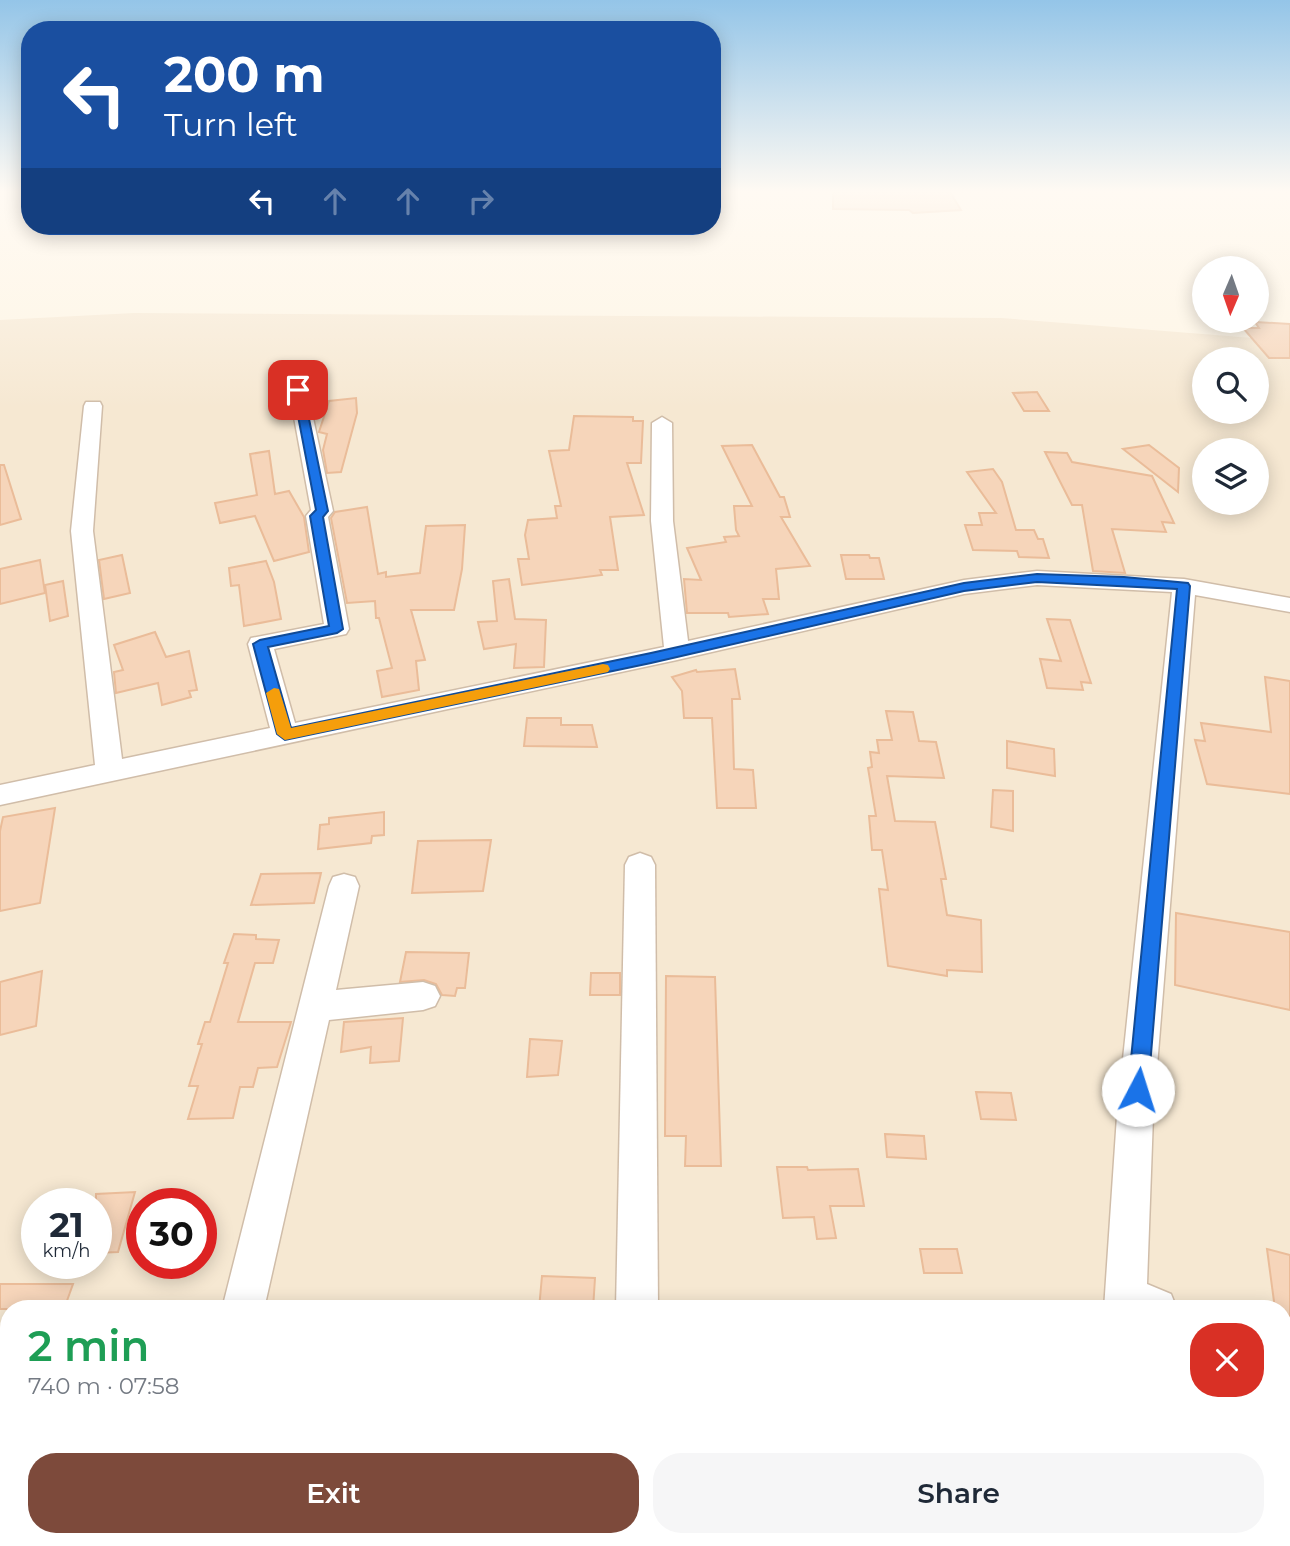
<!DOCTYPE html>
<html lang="en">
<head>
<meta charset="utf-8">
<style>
  :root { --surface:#fff; --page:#f6f6f7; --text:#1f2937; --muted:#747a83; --accent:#7d4a3b }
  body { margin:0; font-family:Montserrat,sans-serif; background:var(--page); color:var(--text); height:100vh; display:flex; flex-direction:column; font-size:26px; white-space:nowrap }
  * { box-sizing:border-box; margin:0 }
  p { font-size:23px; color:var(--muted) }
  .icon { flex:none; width:38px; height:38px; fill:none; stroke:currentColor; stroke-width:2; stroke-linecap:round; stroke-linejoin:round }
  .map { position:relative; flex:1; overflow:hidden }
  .panel { position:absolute; left:0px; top:1300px; width:1292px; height:247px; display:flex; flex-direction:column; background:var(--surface); border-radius:28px 28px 0 0; box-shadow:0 4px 18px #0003 }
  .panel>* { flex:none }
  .banner { position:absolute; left:21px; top:21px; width:700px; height:214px; border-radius:28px; box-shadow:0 4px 18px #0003; background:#1a4fa0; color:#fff; overflow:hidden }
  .needle { width:46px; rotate:182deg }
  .fabs { position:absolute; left:1192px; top:256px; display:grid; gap:14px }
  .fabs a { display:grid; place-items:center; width:77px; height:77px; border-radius:50%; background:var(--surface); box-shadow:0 4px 18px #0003; font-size:35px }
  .speed { position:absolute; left:21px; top:1188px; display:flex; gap:14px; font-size:35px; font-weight:700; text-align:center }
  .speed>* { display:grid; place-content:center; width:91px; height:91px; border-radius:50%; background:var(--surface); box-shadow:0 4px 18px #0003; line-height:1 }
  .speed small { font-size:18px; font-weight:400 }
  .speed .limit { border:10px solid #d22; background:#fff; color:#111 }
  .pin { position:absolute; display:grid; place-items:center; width:60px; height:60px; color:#fff; margin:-30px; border-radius:14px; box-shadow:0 4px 10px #0006 }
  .me { position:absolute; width:77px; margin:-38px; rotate:5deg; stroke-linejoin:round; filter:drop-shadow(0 0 5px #0008) }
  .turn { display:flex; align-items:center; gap:24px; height:147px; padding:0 28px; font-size:32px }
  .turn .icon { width:91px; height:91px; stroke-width:2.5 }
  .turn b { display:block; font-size:49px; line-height:60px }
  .lanes { display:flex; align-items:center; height:66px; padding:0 28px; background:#0003; justify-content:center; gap:35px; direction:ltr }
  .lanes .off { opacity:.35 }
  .round { display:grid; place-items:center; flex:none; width:74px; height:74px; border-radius:28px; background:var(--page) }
  .headline { display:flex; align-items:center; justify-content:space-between; height:119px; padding:0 28px }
  h1 { font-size:42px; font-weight:600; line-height:52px; color:#1e9e55 }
  .primary-button { display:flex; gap:14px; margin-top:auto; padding:14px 28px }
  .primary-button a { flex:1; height:80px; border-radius:28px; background:var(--accent); color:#fff; font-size:28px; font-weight:600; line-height:80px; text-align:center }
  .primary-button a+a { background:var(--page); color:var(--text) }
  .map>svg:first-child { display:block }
</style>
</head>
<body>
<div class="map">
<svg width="1290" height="1546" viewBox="0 0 1290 1546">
  <rect width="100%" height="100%" fill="#fef5e4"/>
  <path fill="#f6e8d2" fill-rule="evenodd" d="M134 313 1001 318 1290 341V1546H0V320ZM1204 359H1256V411H1204ZM1204 450H1256V502H1204ZM37 1204H96V1264H37ZM142 1204H201V1264H142ZM9 1309H1283V1538H9Z"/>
  <g fill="#f6d5ba" stroke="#eabc99" stroke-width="2">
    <path d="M833 192H950L961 210 913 213 909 210 833 209Z"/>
    <path d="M1255 322 1290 324V358H1269L1243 328H1259Z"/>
    <path d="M1037 392 1049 411H1024L1013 393Z"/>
    <path d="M356 398 357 413 341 472 327 473 323 450 327 434 319 432 329 401Z"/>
    <path d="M574 416 633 417V421H643L641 463H627L644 515 610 517 618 570H600L602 575 522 585 518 559H529L525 535 528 520 557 518 555 506H561L549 451 569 450Z"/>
    <path d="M752 445 780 497H784L790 517H781L810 566 776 569 779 599H763L768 614 729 617 728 613H687L684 579 701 580 687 548 726 542 724 537 739 536 736 530 734 506H752L722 446Z"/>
    <path d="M1149 445 1179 468 1178 492 1123 449Z"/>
    <path d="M269 451 275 494 289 491 304 517 309 552 274 561 255 516 220 523 215 503 257 495 250 454Z"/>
    <path d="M1045 452 1067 453 1072 462 1152 476 1174 523 1162 522 1166 532 1112 529 1125 573 1093 571 1082 505H1072Z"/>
    <path d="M0 465H4L21 519 0 525Z"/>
    <path d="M993 469 1002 482 1016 530H1034L1038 539H1043L1049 558 1019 557 1017 551 973 550 965 525H982L979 513H996L967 472Z"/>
    <path d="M367 507 378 574 386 572V577L420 573 426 526 465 525 462 569 454 610H411L425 660 416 661 419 690 382 697 377 671 392 668 379 618H376L375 601 347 603 331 518 335 512Z"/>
    <path d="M122 555 130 593 104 599 99 560Z"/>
    <path d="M841 555H869L870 558H879L884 579H846Z"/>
    <path d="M40 560 45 593 0 604V569Z"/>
    <path d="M266 561 274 582 281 619 244 626 239 585 231 586 229 568Z"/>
    <path d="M509 579 515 619 546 620 544 667 514 668 516 644 484 649 478 622 497 621 493 581Z"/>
    <path d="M63 581 68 616 50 621 45 585Z"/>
    <path d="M1047 619 1070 620 1091 683 1081 682 1083 690 1047 688 1040 659 1061 661Z"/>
    <path d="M155 632 166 657 189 651 197 690 189 691 191 697 162 705 158 683 116 693 114 672 123 670 114 645Z"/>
    <path d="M735 669 740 699H732L734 769 753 770 756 808H717L712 718H684L682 691 672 677 696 670 697 672Z"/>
    <path d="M1265 677 1290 681V794L1207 784 1195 740 1205 741 1201 723 1271 732Z"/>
    <path d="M886 711 913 712 919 741 936 742 944 778 887 776 895 821 935 822 946 879H941L947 915 981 920 982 972 947 970V976L888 966 879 889 888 890 882 850H872L869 816H876L868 768 872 767 870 752 879 753 877 740H892Z"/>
    <path d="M527 718H561V725H592L597 747 524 746Z"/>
    <path d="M1007 741 1054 749 1055 776 1007 768Z"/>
    <path d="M993 790 1013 791V831L991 827Z"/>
    <path d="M55 808 40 903 0 911V831L3 817Z"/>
    <path d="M384 812V835L372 836 371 843 318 849 320 825 329 824V818Z"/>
    <path d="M491 840 483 891 412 893 418 841Z"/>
    <path d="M321 873 314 903 251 905 261 874Z"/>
    <path d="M1176 913 1290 932V1010L1175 985Z"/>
    <path d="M234 934 256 935V939L279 940 273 963H255L238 1022H291L277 1067 258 1068 253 1087H240L233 1118 188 1119 198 1086H189L202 1044H198L205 1022H210L228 963H224Z"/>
    <path d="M406 952 469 953 465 988H457L455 996 442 995 436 984 424 980 400 982Z"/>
    <path d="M42 971 36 1026 0 1035V982Z"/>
    <path d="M591 973H620V995H590Z"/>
    <path d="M666 976 715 977 721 1166H685L686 1136H665Z"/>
    <path d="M403 1018 399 1061 370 1063 371 1047 341 1052 344 1022Z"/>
    <path d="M530 1039 562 1041 558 1075 527 1077Z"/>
    <path d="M976 1092 1011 1093 1016 1120 981 1119Z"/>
    <path d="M885 1134 924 1136 926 1159 887 1157Z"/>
    <path d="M777 1167H807L808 1170 858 1169 864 1206H830L836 1238 817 1239 814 1217 783 1218Z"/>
    <path d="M135 1192 118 1252 96 1253V1194Z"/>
    <path d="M920 1249H957L962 1273H924Z"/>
    <path d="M1267 1249 1290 1255V1333H1283V1309H1275Z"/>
    <path d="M542 1276 595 1278 593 1309H539Z"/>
    <path d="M0 1284H73L64 1309H0Z"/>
  </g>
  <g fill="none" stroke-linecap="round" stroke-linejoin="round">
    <g stroke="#d0bda9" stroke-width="3">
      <g id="minor">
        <path d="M298 384 307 390 333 511 328 517 349 629 346 634 274 649 295 723 664 647 651 521 652 423 662 417 672 423 673 521 688 641 964 580 1037 571 1184 579 1290 598V612L1195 595 1153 1116 1147 1284 1171 1294 1177 1309H1104L1117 1116 1172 592 1037 585 964 594 677 660 0 805V785L95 765 71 531 84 406 86 402H100L102 406 93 531 122 759 270 728 248 644 251 638 324 624 306 516 311 510 289 390Z"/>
        <path d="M640 853 651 857 655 865 658 1309H616L625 865 629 857Z"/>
        <path d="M344 874 355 877 359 886 336 990 423 982 435 986 440 996 435 1006 423 1010 329 1020 264 1309H222L329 886 333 877Z"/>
        <path d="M1283 1341 1290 1344V1386L1283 1383Z"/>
        <path d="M165 1538H213L211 1546H163Z"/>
        <rect x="612" y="1538" width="48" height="8"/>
        <path d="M787 1538H869L866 1546H783Z"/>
        <rect x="1097" y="1538" width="48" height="8"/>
      </g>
    </g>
    <use href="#minor" fill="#fff" fill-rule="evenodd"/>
  </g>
  <linearGradient id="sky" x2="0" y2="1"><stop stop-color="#94c5e8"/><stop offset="0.47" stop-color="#fffaf3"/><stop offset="1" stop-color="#fffaf3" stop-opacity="0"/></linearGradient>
  <rect width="1290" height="408" fill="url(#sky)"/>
  <path fill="#1a73e8" stroke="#114b97" stroke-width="2" d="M298 387 303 390 328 511 323 517 343 629 337 633 268 647 291 728 651 653 964 583 1037 574 1124 577 1188 583 1190 586 1148 1090 1145 1096 1138 1099 1131 1096 1128 1090 1177 589 1037 582 964 591 651 663 285 740 277 734 253 644 260 640 329 626 310 516 316 510 293 390Z"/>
  <path fill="#f59e0b" d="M603 664 608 665 610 669 608 672 285 740 277 734 266 693 274 688 279 689 291 728Z"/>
</svg>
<div class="fabs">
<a><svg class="needle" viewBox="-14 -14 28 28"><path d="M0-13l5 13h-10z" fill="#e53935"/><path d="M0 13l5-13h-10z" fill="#747a83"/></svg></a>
<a><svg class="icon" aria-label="search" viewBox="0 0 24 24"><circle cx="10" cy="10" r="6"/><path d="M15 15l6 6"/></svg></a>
<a><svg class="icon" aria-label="layers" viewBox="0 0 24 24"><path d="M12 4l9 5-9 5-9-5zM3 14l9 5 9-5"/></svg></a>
</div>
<div class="speed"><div>21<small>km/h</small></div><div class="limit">30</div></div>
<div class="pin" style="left:298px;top:390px;background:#d93025"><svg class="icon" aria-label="arrive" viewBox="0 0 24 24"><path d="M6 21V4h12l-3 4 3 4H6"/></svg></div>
<svg class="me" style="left:1138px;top:1090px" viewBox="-20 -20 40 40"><circle r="19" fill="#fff"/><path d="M0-13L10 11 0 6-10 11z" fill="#1a73e8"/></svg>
<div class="banner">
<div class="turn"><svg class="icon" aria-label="left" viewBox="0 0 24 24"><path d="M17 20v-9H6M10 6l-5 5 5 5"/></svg><div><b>200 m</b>Turn left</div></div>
<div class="lanes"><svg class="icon" aria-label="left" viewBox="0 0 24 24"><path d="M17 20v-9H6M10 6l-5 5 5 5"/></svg><svg class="icon off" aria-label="ahead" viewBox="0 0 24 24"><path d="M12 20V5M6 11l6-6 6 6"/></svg><svg class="icon off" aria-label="ahead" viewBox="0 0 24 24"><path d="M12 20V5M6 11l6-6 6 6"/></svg><svg class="icon off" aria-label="right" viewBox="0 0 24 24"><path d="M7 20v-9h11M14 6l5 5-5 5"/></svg></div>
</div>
<section class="panel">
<div class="headline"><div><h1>2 min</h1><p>740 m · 07:58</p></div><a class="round" style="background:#d93025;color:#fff"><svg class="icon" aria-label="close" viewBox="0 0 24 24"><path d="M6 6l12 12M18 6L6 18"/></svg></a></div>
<div class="primary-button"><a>Exit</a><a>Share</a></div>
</section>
</div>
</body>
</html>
